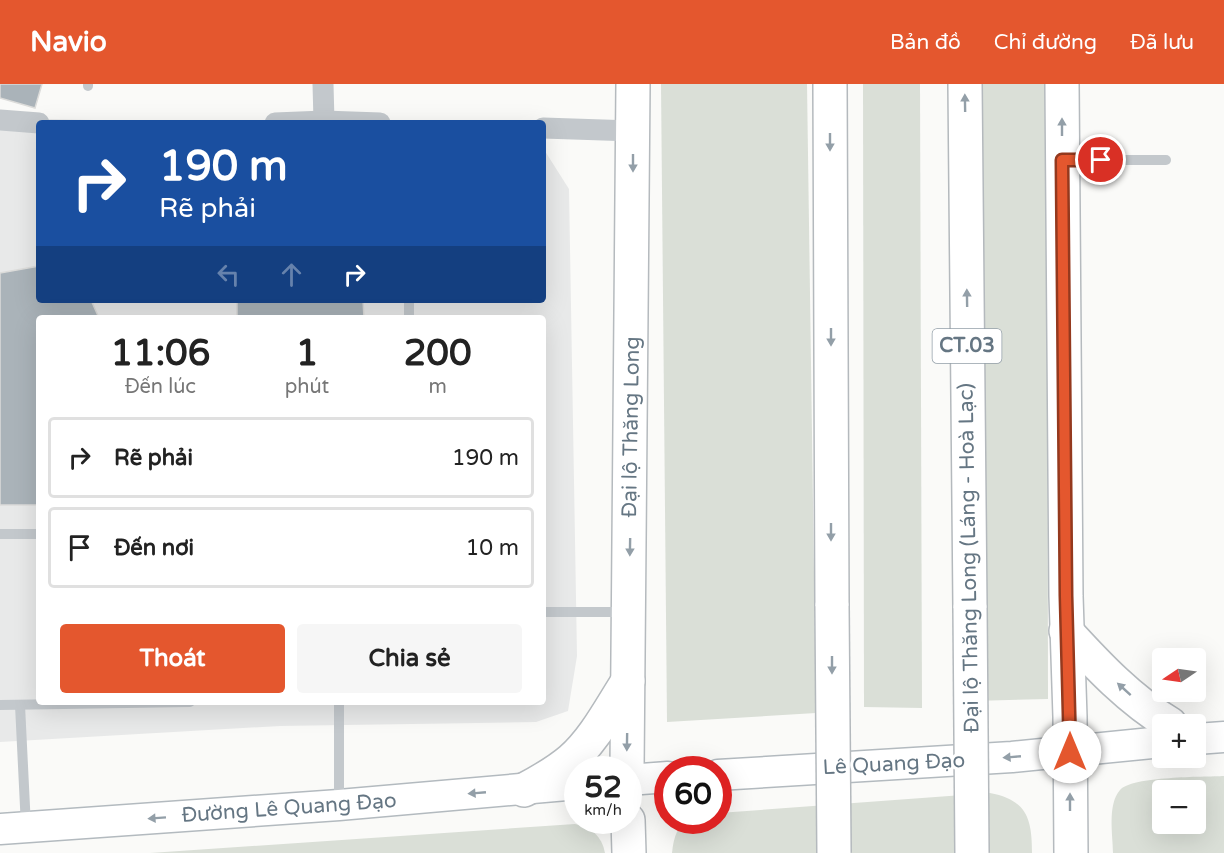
<!DOCTYPE html>
<html lang="vi">
<head>
<meta charset="utf-8">
<style>
  :root { --surface:#fff; --page:#f6f6f6; --text:#222; --muted:#767676; --line:#e0e0e0; --accent:#e4572e }
  body { margin:0; font-family:"Varela Round",sans-serif; background:var(--page); color:var(--text); height:100vh; display:flex; flex-direction:column; font-size:22px; white-space:nowrap }
  * { box-sizing:border-box; margin:0 }
  p { font-size:20px; color:var(--muted) }
  .icon { flex:none; width:33px; height:33px; fill:none; stroke:currentColor; stroke-width:2; stroke-linecap:round; stroke-linejoin:round }
  .map { position:relative; flex:1; overflow:hidden }
  .panel { position:absolute; left:36px; top:231px; width:510px; height:390px; display:flex; flex-direction:column; background:var(--surface); border-radius:6px; box-shadow:0 6px 24px #0002 }
  .panel>* { flex:none }
  .hud { position:absolute; left:36px; top:36px; width:510px; height:183px; border-radius:6px; box-shadow:0 6px 24px #0002; background:#1a4fa0; color:#fff; overflow:hidden }
  .needle { width:39px; rotate:257deg }
  .fabs { position:absolute; left:1152px; top:564px; display:grid; gap:12px }
  .fabs a { display:grid; place-items:center; width:54px; height:54px; border-radius:6px; background:var(--surface); box-shadow:0 6px 24px #0002; font-size:30px }
  .speed { position:absolute; left:564px; top:672px; display:flex; gap:12px; font-size:30px; font-weight:700; text-align:center }
  .speed>* { display:grid; place-content:center; width:78px; height:78px; border-radius:50%; background:var(--surface); box-shadow:0 6px 24px #0002; line-height:1 }
  .speed small { font-size:15px; font-weight:400 }
  .speed .limit { border:9px solid #d22; background:#fff; color:#111 }
  .pin { position:absolute; display:grid; place-items:center; width:51px; height:51px; color:#fff; margin:-26px; border:3px solid #fff; border-radius:50%; box-shadow:0 2px 6px #0007 }
  .me { position:absolute; width:66px; margin:-33px; rotate:0deg; stroke-linejoin:round; filter:drop-shadow(0 0 4px #0008) }
  .turn { display:flex; align-items:center; gap:21px; height:126px; padding:0 24px; font-size:27px }
  .turn .icon { width:78px; height:78px; stroke-width:2.5 }
  .turn b { display:block; font-size:42px; line-height:51px }
  .lanes { display:flex; align-items:center; height:57px; padding:0 24px; background:#0003; justify-content:center; gap:30px; direction:ltr }
  .lanes .off { opacity:.35 }
  .eta { display:flex; justify-content:space-evenly; align-items:center; height:102px; text-align:center }
  .eta b { font-size:36px; font-weight:700; line-height:42px }
  .button { display:flex; gap:12px; margin-top:auto; padding:12px 24px }
  .button a { flex:1; height:69px; border-radius:6px; background:var(--accent); color:#fff; font-size:24px; font-weight:700; line-height:69px; text-align:center }
  .button a+a { background:var(--page); color:var(--text) }
  ul { padding:0; list-style:none }
  li { display:flex; align-items:center; gap:18px; height:81px; margin:0 12px 9px; padding:0 12px; border:3px solid var(--line); border-radius:6px }
  li div { flex:1 }
  li b { display:block; font-size:22px }
  li em { font-style:normal }
  header { display:flex; align-items:center; gap:36px; box-sizing:border-box; height:84px; padding:0 30px; background:var(--accent); color:#fff }
  header strong { font-size:28px }
  nav { display:flex; gap:33px; margin-inline-start:auto; font-size:21px }
  .map>svg:first-child { display:block }
</style>
</head>
<body>
<header>
<strong>Navio</strong>
<nav><a>Bản đồ</a><a>Chỉ đường</a><a>Đã lưu</a></nav>
</header>
<div class="map">
<svg width="1224" height="769" viewBox="0 0 1224 769">
  <rect width="100%" height="100%" fill="#fafaf8"/>
  <path fill="#e8e9e9" fill-rule="evenodd" d="M0 34 237 39H39V216H543V64L569 105 577 572 568 627 536 638 280 642 0 658ZM39 234H543V618H39Z"/>
  <g fill="#dadfd7" fill-rule="evenodd">
    <path d="M661 0H807L816 629 667 638Z"/>
    <path d="M863 0H920L922 624 864 623Z"/>
    <path d="M972 0H1047L1048 615 973 617Z"/>
    <path d="M1224 692V769H1113C1113 751 1107 721 1120 706 1132 692 1204 693 1224 692ZM1162 706H1196V740H1162Z"/>
    <path d="M990 709C1027 716 1032 735 1032 769H672C676 733 688 737 718 736L719 729Z"/>
    <path d="M575 740C591 743 602 752 605 769H150Z"/>
  </g>
  <g fill="#aab3b9" stroke="#dcdcda" stroke-width="1.5">
    <path d="M0 0H42L35 24 0 14Z"/>
    <path d="M39 182V216H91L99 234H39V421H0V189Z"/>
    <path d="M237 216H363L364 234H237Z"/>
  </g>
  <g fill="none" stroke-linecap="round" stroke-linejoin="round">
    <g stroke="#b3babf" stroke-width="33">
      <g id="secondary">
        <path d="M1196 655 1224 653"/>
        <path d="M718 691 1012 673 1162 658"/>
        <path d="M628 696 668 693"/>
        <path d="M0 745 339 721 578 700"/>
      </g>
    </g>
    <g stroke="#b5babe" stroke-width="36">
      <g id="primary">
        <path d="M1062 0 1066 512 1070 633 1071 769"/>
        <path d="M1066 547C1097 581 1130 616 1170 640"/>
        <path d="M627 686 633 0"/>
        <path d="M524 706C541 697 557 688 571 676 595 655 611 623 628 597"/>
        <path d="M628 736 629 769"/>
      </g>
    </g>
    <g stroke="#b4b9bd" stroke-width="36">
      <g id="highway">
        <path d="M830 0 832 522"/>
        <path d="M965 0 970 524"/>
      </g>
    </g>
    <g stroke="#c3c8cc" stroke-width="10">
      <path d="M88 2V0"/>
      <path d="M1066 76H1166"/>
      <path d="M409 216V234"/>
      <path d="M0 450H39"/>
      <path d="M543 528H626"/>
      <path d="M0 621 190 618"/>
      <path d="M20 621 26 743"/>
      <path d="M339 720V618"/>
    </g>
    <g stroke="#c3c8cc" stroke-width="21">
      <path d="M323 0 324 37"/>
      <path d="M0 36 39 39"/>
      <path d="M275 39 324 37 380 39"/>
      <path d="M543 44 633 47"/>
    </g>
    <use href="#secondary" stroke="#fff" stroke-width="30"/>
    <use href="#primary" stroke="#fff" stroke-width="33"/>
    <use href="#highway" stroke="#fff" stroke-width="33"/>
    <g stroke="#b4b9bd" stroke-width="36" stroke-linecap="butt">
      <g id="highway-bridge">
        <path d="M832 522 834 769"/>
        <path d="M970 524 972 769"/>
      </g>
    </g>
    <use href="#highway-bridge" stroke="#fff" stroke-width="33"/>
  </g>
  <defs><path id="oneway-solid" d="M-6-.8H1V-3.2L6.5 0L1 3.2V.8H-6Z" transform="scale(1.5)"/></defs>
  <g fill="#939fa8">
    <use href="#oneway-solid" transform="translate(965 19) rotate(-91)"/>
    <use href="#oneway-solid" transform="translate(1062 43) rotate(-90)"/>
    <use href="#oneway-solid" transform="translate(830 58) rotate(90)"/>
    <use href="#oneway-solid" transform="translate(633 79) rotate(90)"/>
    <use href="#oneway-solid" transform="translate(967 214) rotate(-91)"/>
    <use href="#oneway-solid" transform="translate(831 253) rotate(90)"/>
    <use href="#oneway-solid" transform="translate(831 448) rotate(90)"/>
    <use href="#oneway-solid" transform="translate(630 463) rotate(91)"/>
    <use href="#oneway-solid" transform="translate(832 581) rotate(90)"/>
    <use href="#oneway-solid" transform="translate(1124 605) rotate(-138)"/>
    <use href="#oneway-solid" transform="translate(627 658) rotate(91)"/>
    <use href="#oneway-solid" transform="translate(1012 673) rotate(175)"/>
    <use href="#oneway-solid" transform="translate(477 709) rotate(175)"/>
    <use href="#oneway-solid" transform="translate(1070 718) rotate(-90)"/>
    <use href="#oneway-solid" transform="translate(157 734) rotate(176)"/>
  </g>
  <g fill="none" stroke-linecap="round" stroke-linejoin="round">
    <g stroke="#94391e" stroke-width="15">
      <path id="route" d="M1070 668 1066 512 1062 76H1101"/>
    </g>
    <use href="#route" stroke="#e4572e" stroke-width="10"/>
  </g>
  <g text-anchor="middle" dominant-baseline="central" stroke-width="6" stroke-linejoin="round" paint-order="stroke">
    <rect fill="#fff" stroke="#939fa8" stroke-width="1.5" x="932.5" y="245" width="69" height="34" rx="4.5"/>
    <g font-size="20" font-weight="bold" fill="#657683">
      <text x="967" y="262">CT.03</text>
    </g>
    <g font-size="21" fill="#657683" stroke="#fff">
      <text transform="translate(631 343) rotate(-89)">Đại lộ Thăng Long</text>
      <text transform="translate(969 474) rotate(-91)">Đại lộ Thăng Long (Láng - Hoà Lạc)</text>
      <text transform="translate(894 680) rotate(-3)">Lê Quang Đạo</text>
      <text transform="translate(289 724) rotate(-4)">Đường Lê Quang Đạo</text>
    </g>
  </g>
</svg>
<div class="fabs">
<a><svg class="needle" viewBox="-14 -14 28 28"><path d="M0-13l5 13h-10z" fill="#e53935"/><path d="M0 13l5-13h-10z" fill="#767676"/></svg></a>
<a>+</a>
<a>−</a>
</div>
<div class="speed"><div>52<small>km/h</small></div><div class="limit">60</div></div>
<div class="pin" style="left:1101px;top:76px;background:#d93025"><svg class="icon" aria-label="arrive" viewBox="0 0 24 24"><path d="M6 21V4h12l-3 4 3 4H6"/></svg></div>
<svg class="me" style="left:1070px;top:668px" viewBox="-20 -20 40 40"><circle r="19" fill="#fff"/><path d="M0-13L10 11 0 6-10 11z" fill="#e4572e"/></svg>
<div class="hud">
<div class="turn"><svg class="icon" aria-label="right" viewBox="0 0 24 24"><path d="M7 20v-9h11M14 6l5 5-5 5"/></svg><div><b>190 m</b>Rẽ phải</div></div>
<div class="lanes"><svg class="icon off" aria-label="left" viewBox="0 0 24 24"><path d="M17 20v-9H6M10 6l-5 5 5 5"/></svg><svg class="icon off" aria-label="ahead" viewBox="0 0 24 24"><path d="M12 20V5M6 11l6-6 6 6"/></svg><svg class="icon" aria-label="right" viewBox="0 0 24 24"><path d="M7 20v-9h11M14 6l5 5-5 5"/></svg></div>
</div>
<section class="panel">
<div class="eta">
<div><b>11:06</b><p>Đến lúc</p></div>
<div><b>1</b><p>phút</p></div>
<div><b>200</b><p>m</p></div>
</div>
<ul>
<li><svg class="icon" aria-label="right" viewBox="0 0 24 24"><path d="M7 20v-9h11M14 6l5 5-5 5"/></svg><div><b>Rẽ phải</b></div><em>190 m</em></li>
<li><svg class="icon" aria-label="arrive" viewBox="0 0 24 24"><path d="M6 21V4h12l-3 4 3 4H6"/></svg><div><b>Đến nơi</b></div><em>10 m</em></li>
</ul>
<div class="button"><a>Thoát</a><a>Chia sẻ</a></div>
</section>
</div>
</body>
</html>
